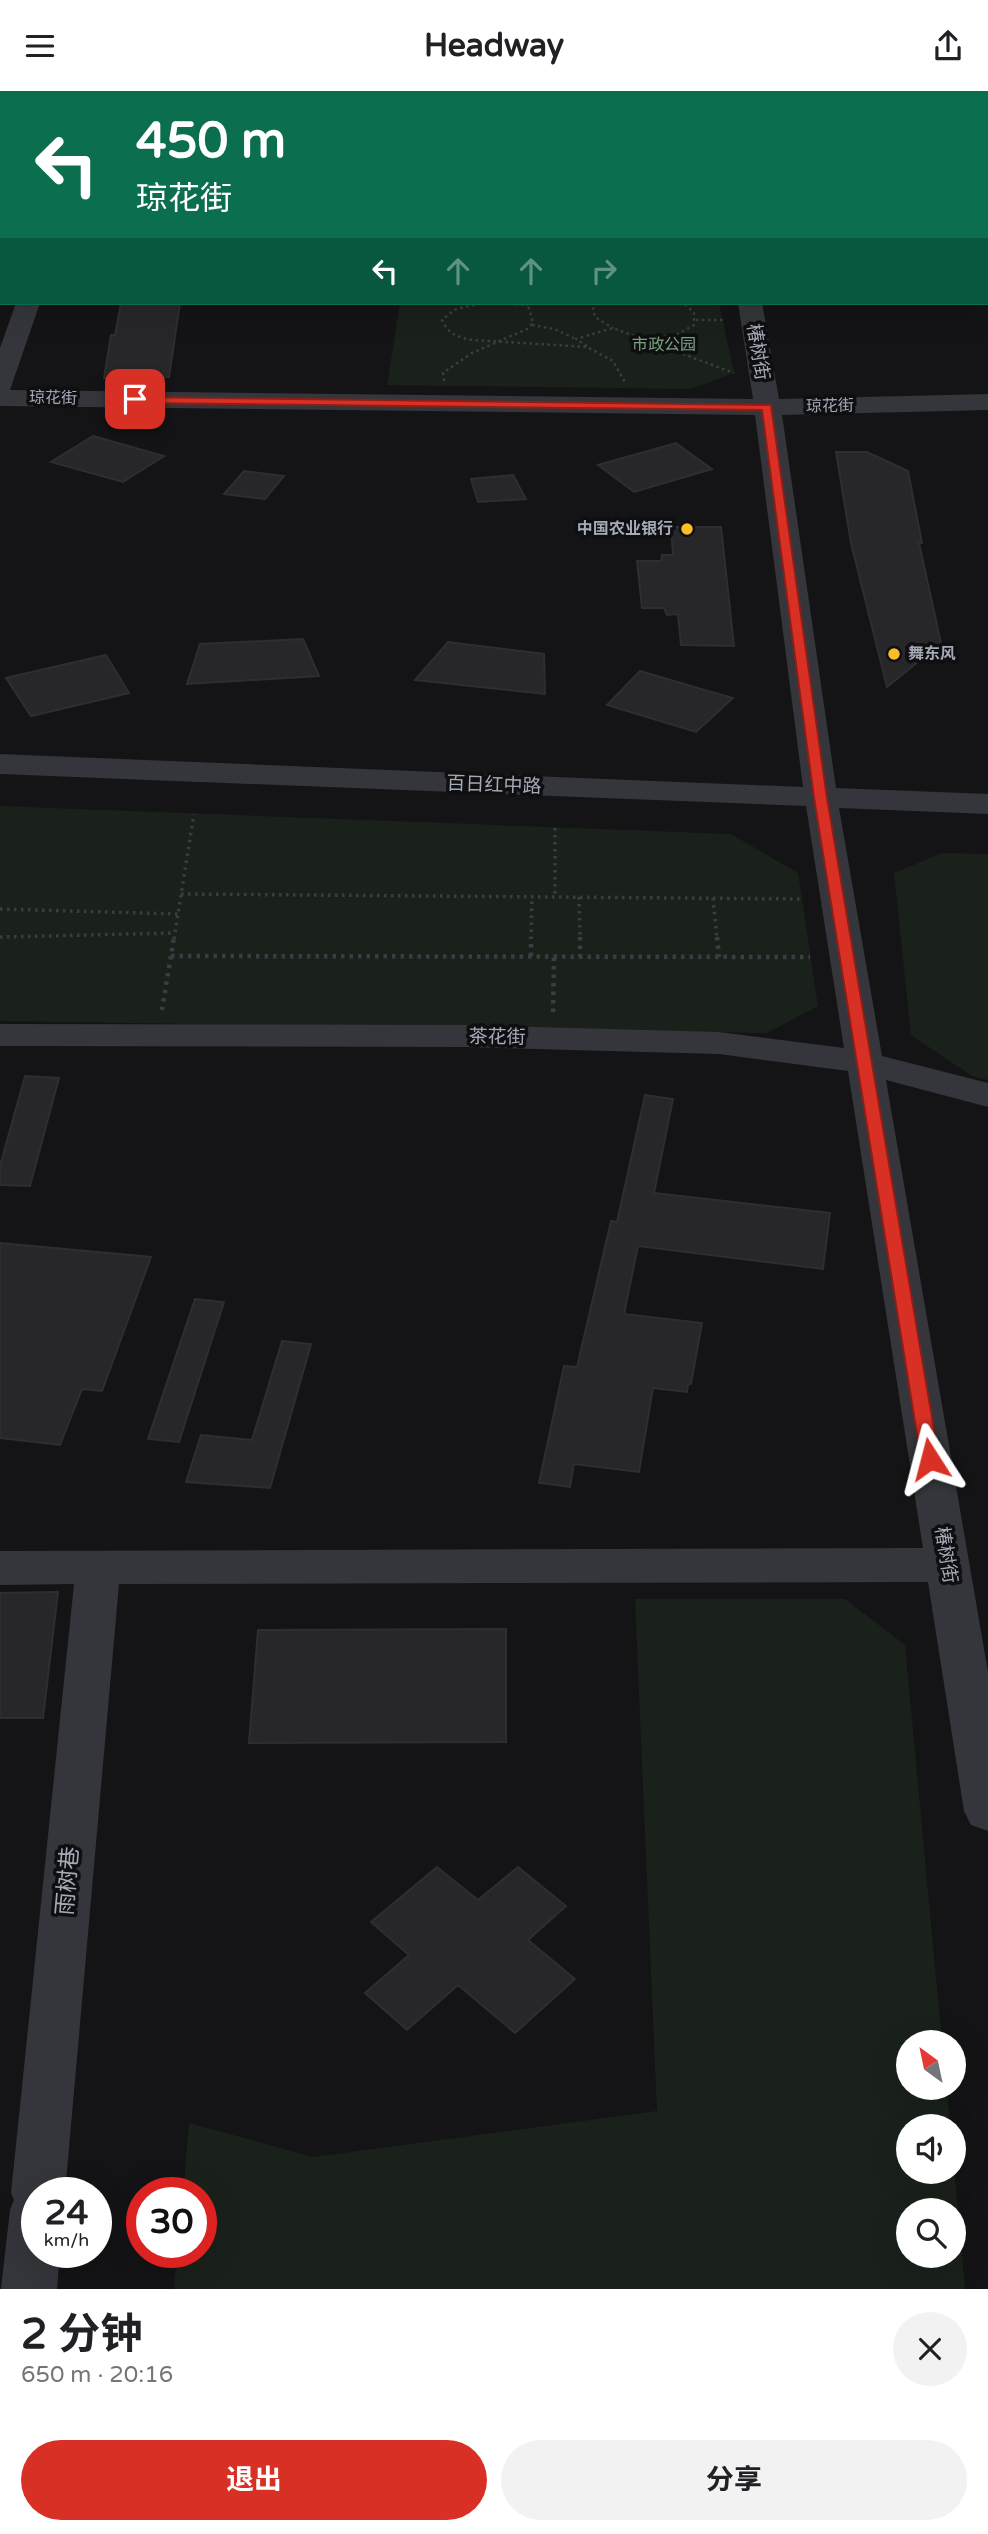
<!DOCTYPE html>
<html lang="zh">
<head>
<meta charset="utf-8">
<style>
  :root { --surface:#fff; --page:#f2f2f2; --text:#202124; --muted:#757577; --accent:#d93025 }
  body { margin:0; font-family:"Varela Round","Noto Sans SC",sans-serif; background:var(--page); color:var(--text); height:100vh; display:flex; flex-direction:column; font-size:26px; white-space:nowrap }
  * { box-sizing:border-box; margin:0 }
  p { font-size:23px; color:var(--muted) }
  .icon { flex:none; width:38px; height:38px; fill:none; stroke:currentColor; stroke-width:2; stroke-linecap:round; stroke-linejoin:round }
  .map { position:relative; height:2198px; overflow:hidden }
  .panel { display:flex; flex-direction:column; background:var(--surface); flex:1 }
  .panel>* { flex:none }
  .top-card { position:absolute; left:0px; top:0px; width:989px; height:214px; box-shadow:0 7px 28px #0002; background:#0b6e4f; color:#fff; overflow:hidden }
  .needle { width:46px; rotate:327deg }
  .tools { position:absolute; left:896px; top:1939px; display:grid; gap:14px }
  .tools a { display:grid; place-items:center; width:70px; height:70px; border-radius:50%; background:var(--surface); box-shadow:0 7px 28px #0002; font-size:35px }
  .speed { position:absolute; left:21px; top:2086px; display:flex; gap:14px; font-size:35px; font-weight:700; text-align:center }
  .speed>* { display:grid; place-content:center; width:91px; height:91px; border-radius:50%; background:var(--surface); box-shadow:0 7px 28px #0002; line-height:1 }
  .speed small { font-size:18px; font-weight:400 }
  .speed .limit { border:10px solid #d22; background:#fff; color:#111 }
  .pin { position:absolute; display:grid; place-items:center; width:60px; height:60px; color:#fff; margin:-30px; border-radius:14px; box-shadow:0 4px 10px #0006 }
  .me { position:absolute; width:77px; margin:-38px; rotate:351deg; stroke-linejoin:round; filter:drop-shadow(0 0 5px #0008) }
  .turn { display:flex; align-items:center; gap:24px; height:147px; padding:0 21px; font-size:32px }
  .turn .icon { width:91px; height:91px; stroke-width:2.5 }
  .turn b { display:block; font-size:49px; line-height:60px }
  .lanes { display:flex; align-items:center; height:66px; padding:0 21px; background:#0003; justify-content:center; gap:35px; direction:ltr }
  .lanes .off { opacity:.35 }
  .round { display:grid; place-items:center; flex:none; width:74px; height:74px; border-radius:37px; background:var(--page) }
  .summary { display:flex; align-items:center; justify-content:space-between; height:119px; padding:0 21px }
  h1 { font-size:42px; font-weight:700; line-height:52px }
  .button { display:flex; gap:14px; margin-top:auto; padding:14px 21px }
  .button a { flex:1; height:80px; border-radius:42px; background:var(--accent); color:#fff; font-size:28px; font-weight:700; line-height:80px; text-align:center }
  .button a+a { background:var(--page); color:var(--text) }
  header { display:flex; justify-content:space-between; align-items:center; height:91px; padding:0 21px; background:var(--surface); font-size:32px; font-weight:700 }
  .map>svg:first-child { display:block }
</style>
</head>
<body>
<header><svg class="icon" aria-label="menu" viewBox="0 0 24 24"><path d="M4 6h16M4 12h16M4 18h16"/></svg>Headway<svg class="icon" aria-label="share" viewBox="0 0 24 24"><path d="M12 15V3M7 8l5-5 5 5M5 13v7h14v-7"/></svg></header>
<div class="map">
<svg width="988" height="2198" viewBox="0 0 988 2198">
  <rect width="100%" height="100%" fill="#141416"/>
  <g fill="#1a211b" fill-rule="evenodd">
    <path d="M400 212H719L734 282 691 298 387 294Z"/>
    <path d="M0 715 731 743 798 782 818 915 767 942 0 930Z"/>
    <path d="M942 762 988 763V989L972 985 911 944 894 782Z"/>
    <path d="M635 1508H845L905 1554 942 1951H908V1997H947L950 2035H908V2081H954V2075L965 2198H174L177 2161H201V2102H183L189 2032 313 2066 657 2020ZM954 2119V2165H908V2119Z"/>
  </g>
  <g fill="#27272a" stroke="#2e2e32" stroke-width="2">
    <path d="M121 212H180L169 286 104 287 111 244H115Z"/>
    <path d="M93 345 164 365 123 391 51 371Z"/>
    <path d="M676 352 712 378 634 401 598 374Z"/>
    <path d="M836 361H867L908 380 922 452H919L941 552 887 596 851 452Z"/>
    <path d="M244 380 284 385 265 408 224 403Z"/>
    <path d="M513 384 526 408 478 411 471 388Z"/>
    <path d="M671 436H721L734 555 681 554 678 523 667 524 664 517H642L637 470H661L662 464H673Z"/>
    <path d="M303 548 319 585 187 593 200 553Z"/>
    <path d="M448 551 544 563 545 603 415 589Z"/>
    <path d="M106 564 129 602 31 625 6 587Z"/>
    <path d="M640 580 701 598 733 607 696 641 607 614Z"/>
    <path d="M25 985 59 987 30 1095 0 1094V1075Z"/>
    <path d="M645 1004 673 1008 654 1102 830 1122 823 1178 638 1155 624 1223 702 1232 691 1293H688L687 1301 653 1297 639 1381 574 1373 570 1396 539 1392 564 1275 577 1276 611 1130 617 1131Z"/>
    <path d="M0 1152 151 1166 102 1300 82 1298 60 1354 0 1347Z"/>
    <path d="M195 1208 224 1211 179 1351 148 1348Z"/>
    <path d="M282 1250 311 1253 270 1397 186 1391 201 1344 252 1349Z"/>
    <path d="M58 1501 43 1627H0V1502Z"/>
    <path d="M506 1538V1651L249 1652 258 1539Z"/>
    <path d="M437 1776 478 1809 518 1776 566 1815 528 1849 575 1888 515 1942 458 1894 407 1939 365 1902 409 1864 371 1831Z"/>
  </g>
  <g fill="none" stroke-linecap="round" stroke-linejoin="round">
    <g stroke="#3b3d42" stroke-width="2.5" stroke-dasharray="2.5 3.5" stroke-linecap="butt">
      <path d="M480 212 454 219 442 229C448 243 459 247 473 249L587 256 613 270 626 293"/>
      <path d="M503 212 528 214"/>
      <path d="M598 212 593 218 595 226 613 237"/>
      <path d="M696 229H726"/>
      <path d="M532 234 554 238 576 248"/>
      <path d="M647 248 676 244 694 234V222L684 212"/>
      <path d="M587 255 576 248 613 237 734 282"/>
      <path d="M444 290 443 282 472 262 527 238 533 232 528 214 532 212"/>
    </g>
    <g stroke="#3b3d42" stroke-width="3.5" stroke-dasharray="2.5 4.5" stroke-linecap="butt">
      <path d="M555 737V806"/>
      <path d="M181 803 802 808"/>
      <path d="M579 806 580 848"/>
      <path d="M713 807 717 848"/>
      <path d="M0 818 178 823"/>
      <path d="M0 846 175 842"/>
      <path d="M174 848 194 723"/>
      <path d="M531 848 532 806"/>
    </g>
    <g stroke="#3b3d42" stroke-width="4.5" stroke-dasharray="3.5 5" stroke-linecap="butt">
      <path d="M580 846V866"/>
      <path d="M717 846 719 866"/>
      <path d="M171 865 810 866"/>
      <path d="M531 865V846"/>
      <path d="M162 919 174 846"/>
      <path d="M553 921 554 865"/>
    </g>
    <g fill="#35363b" fill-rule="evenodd">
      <rect x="704" y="0" width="22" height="2"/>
      <rect x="0" y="145" width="2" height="14"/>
      <rect x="987" y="153" width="1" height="14"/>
      <path d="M16 212H40L10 299 753 308 738 212H762L779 308 988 303V319L782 324 836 697 988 703V723L839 717 882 965 988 992V1016L886 989 988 1581V1740L971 1734 964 1720 928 1491 119 1493 65 2102H37V2161H60L57 2198H1L10 2119 14 2109 11 2102 74 1493 0 1494V1460L923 1457 848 980 719 963 464 956 0 955V933L464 934 719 941 844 957 806 715 0 683V663L803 696 755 324 0 315V257Z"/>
    </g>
    <g fill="#51525a" fill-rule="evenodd">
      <path d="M1 0H149L150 2H2Z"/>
      <rect x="987" y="5" width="1" height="14"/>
    </g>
  </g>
  <path fill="#d93025" stroke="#8d1f18" stroke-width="2" d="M131 306 771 314 827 707 939 1368 936 1373H924L921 1368 814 707 762 319 135 312 129 308Z"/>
  <g fill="#fabf28" stroke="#0f0f11" stroke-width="2.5">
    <circle cx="687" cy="438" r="7"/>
    <circle cx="894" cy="563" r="7"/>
  </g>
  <g text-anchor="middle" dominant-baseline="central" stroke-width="7" stroke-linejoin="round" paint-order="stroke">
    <g font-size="16" fill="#7ba380" stroke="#0f0f11">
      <text x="664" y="254">市政公园</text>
    </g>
    <g font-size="16" fill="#a5aab7" stroke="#0f0f11">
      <text transform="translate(53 307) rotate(1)">琼花街</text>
      <text transform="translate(830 315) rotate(-1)">琼花街</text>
    </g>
    <g font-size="16" font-weight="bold" fill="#a5aab7" stroke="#0f0f11" text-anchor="end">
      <text x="673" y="438">中国农业银行</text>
      <text x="908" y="563" text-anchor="start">舞东风</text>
    </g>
    <g font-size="19" fill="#a5aab7" stroke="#0f0f11">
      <text transform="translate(758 261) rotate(81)">椿树街</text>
      <text transform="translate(494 694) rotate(2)">百日红中路</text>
      <text transform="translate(497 946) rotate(1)">茶花街</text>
      <text transform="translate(946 1464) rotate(81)">椿树街</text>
    </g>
    <g font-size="23" fill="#a5aab7" stroke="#0f0f11">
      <text transform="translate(68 1790) rotate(-85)">雨树巷</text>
    </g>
  </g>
</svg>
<div class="tools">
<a><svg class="needle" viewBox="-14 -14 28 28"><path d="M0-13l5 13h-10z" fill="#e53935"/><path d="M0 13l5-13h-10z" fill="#757577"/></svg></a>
<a><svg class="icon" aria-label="sound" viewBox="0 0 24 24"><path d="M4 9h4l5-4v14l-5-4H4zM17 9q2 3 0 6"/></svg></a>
<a><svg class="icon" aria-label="search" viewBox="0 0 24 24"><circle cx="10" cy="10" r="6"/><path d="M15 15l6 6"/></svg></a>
</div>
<div class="speed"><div>24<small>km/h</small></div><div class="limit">30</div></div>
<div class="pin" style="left:135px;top:308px;background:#d93025"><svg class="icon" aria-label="arrive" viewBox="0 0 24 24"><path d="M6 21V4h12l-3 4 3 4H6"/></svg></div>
<svg class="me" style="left:930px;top:1368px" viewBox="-20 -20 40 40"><path d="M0-17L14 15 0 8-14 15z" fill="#d93025" stroke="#fff" stroke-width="4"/></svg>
<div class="top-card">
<div class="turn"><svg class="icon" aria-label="left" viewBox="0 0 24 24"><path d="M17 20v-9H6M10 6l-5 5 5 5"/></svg><div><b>450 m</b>琼花街</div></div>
<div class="lanes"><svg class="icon" aria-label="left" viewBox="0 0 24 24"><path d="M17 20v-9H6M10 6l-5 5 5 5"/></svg><svg class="icon off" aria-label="ahead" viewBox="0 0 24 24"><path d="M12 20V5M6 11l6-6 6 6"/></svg><svg class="icon off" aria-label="ahead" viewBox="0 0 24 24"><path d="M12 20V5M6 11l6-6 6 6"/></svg><svg class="icon off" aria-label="right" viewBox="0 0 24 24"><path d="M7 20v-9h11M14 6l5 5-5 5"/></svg></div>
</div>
</div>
<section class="panel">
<div class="summary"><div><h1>2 分钟</h1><p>650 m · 20:16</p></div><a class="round"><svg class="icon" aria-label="close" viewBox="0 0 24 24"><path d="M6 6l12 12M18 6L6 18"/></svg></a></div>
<div class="button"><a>退出</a><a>分享</a></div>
</section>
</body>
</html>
